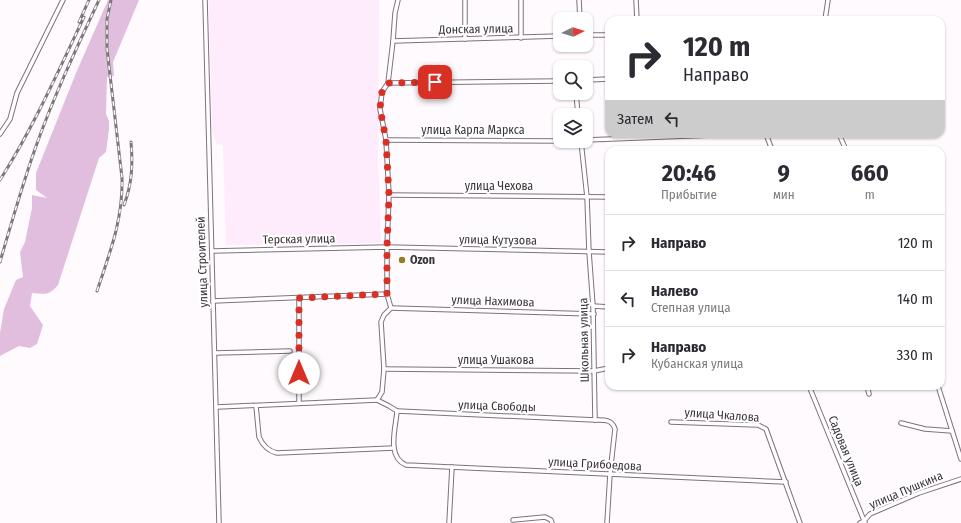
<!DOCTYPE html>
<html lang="ru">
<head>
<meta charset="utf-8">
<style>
  :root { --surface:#fff; --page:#f2f2f3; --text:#2b2b33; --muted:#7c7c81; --line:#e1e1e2 }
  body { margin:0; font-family:"Fira Sans Condensed",sans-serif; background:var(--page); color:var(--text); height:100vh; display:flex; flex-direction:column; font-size:15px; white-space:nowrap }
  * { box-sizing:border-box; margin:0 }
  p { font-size:13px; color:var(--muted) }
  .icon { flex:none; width:22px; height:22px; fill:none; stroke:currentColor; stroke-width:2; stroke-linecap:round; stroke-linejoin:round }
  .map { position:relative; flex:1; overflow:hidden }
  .details { position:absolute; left:605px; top:146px; width:340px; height:244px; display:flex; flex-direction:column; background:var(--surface); border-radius:12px; box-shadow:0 1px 3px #0004 }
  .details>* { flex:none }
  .guide { position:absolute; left:605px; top:16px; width:340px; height:122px; border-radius:12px; box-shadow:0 1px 3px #0004; background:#fff; color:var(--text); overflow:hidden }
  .needle { width:26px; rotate:85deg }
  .tools { position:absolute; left:553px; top:12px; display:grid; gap:8px }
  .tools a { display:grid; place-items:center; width:40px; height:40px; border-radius:8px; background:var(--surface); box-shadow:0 1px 3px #0004; font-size:20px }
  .pin { position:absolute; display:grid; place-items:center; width:34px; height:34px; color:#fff; margin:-17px; border-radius:8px; box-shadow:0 2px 6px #0006 }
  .me { position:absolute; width:44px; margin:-22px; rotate:0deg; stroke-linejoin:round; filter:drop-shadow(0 0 3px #0008) }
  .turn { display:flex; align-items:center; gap:14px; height:84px; padding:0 12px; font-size:18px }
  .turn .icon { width:52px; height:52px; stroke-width:2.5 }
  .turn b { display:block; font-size:28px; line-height:34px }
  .then { display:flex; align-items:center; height:38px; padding:0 12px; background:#0003; gap:8px; font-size:15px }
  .eta { display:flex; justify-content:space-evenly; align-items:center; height:68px; text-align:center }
  .eta b { font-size:24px; font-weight:700; line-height:28px }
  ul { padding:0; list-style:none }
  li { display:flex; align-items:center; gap:12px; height:56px; padding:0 12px; border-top:1px solid var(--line) }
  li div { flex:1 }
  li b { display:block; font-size:15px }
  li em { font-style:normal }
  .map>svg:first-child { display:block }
</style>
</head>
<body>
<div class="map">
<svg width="961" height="523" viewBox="0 0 961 523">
  <rect width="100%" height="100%" fill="#fefafd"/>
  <path fill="#feebfc" d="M209 0H379L378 161 381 243 226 245 223 144 217 145 212 131Z"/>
  <path fill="#e1bedd" d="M108 0H139L113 62 114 76 107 77 106 114 109 121V129L106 152 99 158 58 285C48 296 46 294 32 293L30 306 43 325 37 344 30 348 19 346 0 356V333L4 309 16 280 23 277 20 252 25 242 32 208V195L47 198 36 190V173L76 73Z"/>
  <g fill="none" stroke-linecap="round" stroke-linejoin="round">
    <g stroke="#80707e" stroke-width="5.5">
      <g id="minor">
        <path d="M205 0 219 523"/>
        <path d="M398 0 395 13 393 41 388 83 382 92 380 109 386 140 389 195 387 247V294L391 308 384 315 381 322 384 369 382 392 377 400 389 406 397 411C396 427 386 457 406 465L786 482"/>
        <path d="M465 0V39"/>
        <path d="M521 0V38"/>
        <path d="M579 0 580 19"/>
        <path d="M636 0 637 20"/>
        <path d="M825 20 828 0"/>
        <path d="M586 35H609"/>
        <path d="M393 41 560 36"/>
        <path d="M586 80 609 79"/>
        <path d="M388 83 560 81"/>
        <path d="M576 93 578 115"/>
        <path d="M0 134 10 119 17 93 63 0"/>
        <path d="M766 134 772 150"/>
        <path d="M839 134 846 150"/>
        <path d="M386 140 560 141"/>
        <path d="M586 140 739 134"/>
        <path d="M581 141 587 197 589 252 593 306 595 420C604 420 612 419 615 429L610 474 607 523"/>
        <path d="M389 195 609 197"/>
        <path d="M212 251 387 247 609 252"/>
        <path d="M299 298V403"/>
        <path d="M213 301 387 294"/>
        <path d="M593 306 609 307"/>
        <path d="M391 308 594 314"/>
        <path d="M215 353 290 351"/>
        <path d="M384 369 594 371 609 368"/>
        <path d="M809 386 865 523"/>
        <path d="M867 386 869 394"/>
        <path d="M938 386 961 459"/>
        <path d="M256 406 259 437C263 446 268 451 277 453L394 448"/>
        <path d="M217 407 377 400"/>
        <path d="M397 411 595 420"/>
        <path d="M671 422 758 425 766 429 800 523"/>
        <path d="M901 423 925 429 952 431"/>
        <path d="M513 520 545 517 551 520 552 523"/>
        <path d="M449 523 452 467"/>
        <path d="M860 523 864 521 870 514 919 493 961 479"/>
      </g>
    </g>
    <use href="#minor" stroke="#fff" stroke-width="3.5"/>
    <g stroke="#7e787d" stroke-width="3">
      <g id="rail">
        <path d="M79 22 89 0"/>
        <path d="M0 180C33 128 58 72 84 17"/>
        <path d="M124 205C132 184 133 165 131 142"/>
        <path d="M0 262C11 224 22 186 35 149 53 98 76 49 99 0"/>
        <path d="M97 291C110 252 123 220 122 178L107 49V19L111 0"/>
      </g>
    </g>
    <use href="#rail" stroke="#fff" stroke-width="1.5" stroke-dasharray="4.5" stroke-linecap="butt"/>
  </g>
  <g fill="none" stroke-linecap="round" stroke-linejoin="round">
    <path stroke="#d93025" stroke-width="7" stroke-dasharray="0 12.6" d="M299 373V298L387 294V247L389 195 386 140 380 108 382 92 388 83 435 82"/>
  </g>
  <circle fill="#967c24" stroke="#fff" stroke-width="1.5" cx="402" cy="260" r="4"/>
  <g text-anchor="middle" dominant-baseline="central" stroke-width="4" stroke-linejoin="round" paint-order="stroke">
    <g font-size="12" fill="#3a3339" stroke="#fff">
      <text transform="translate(476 29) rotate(-1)">Донская улица</text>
      <text x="473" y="130">улица Карла Маркса</text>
      <text x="499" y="186">улица Чехова</text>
      <text transform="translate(299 239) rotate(-1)">Терская улица</text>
      <text transform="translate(498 240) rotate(1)">улица Кутузова</text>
      <text transform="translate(202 262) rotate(-92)">улица Строителей</text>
      <text transform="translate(493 301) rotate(2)">улица Нахимова</text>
      <text transform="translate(584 340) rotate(-91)">Школьная улица</text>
      <text x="496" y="360">улица Ушакова</text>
      <text transform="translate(497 406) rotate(2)">улица Свободы</text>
      <text transform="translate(722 415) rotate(4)">улица Чкалова</text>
      <text transform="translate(846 451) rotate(68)">Садовая улица</text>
      <text transform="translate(595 464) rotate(3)">улица Грибоедова</text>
      <text transform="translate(906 490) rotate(-23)">улица Пушкина</text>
    </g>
    <g font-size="12" font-weight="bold" fill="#3a3339" stroke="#fff" text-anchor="start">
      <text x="410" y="260">Ozon</text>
    </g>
  </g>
</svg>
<div class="tools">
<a><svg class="needle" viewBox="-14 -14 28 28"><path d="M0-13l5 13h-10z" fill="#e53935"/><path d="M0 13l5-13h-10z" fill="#7c7c81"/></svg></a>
<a><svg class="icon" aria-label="search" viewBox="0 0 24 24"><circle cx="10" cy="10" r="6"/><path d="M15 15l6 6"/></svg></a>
<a><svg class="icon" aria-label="layers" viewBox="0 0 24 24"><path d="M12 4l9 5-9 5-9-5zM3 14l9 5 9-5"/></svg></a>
</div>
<div class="pin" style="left:435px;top:82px;background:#d93025"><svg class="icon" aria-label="arrive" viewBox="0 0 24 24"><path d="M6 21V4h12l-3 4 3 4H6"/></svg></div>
<svg class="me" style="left:299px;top:373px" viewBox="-20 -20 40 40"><circle r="19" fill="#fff"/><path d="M0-13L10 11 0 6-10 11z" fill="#d93025"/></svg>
<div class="guide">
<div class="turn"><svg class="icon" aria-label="right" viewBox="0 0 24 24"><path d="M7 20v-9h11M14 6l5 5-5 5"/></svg><div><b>120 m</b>Направо</div></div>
<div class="then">Затем<svg class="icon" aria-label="left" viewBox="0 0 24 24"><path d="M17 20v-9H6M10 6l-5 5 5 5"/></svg></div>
</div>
<section class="details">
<div class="eta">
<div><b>20:46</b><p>Прибытие</p></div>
<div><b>9</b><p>мин</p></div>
<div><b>660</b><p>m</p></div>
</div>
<ul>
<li><svg class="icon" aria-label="right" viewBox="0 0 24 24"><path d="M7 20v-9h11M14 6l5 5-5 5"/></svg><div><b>Направо</b></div><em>120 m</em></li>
<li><svg class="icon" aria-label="left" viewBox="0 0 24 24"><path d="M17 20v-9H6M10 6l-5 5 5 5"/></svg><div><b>Налево</b><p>Степная улица</p></div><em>140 m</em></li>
<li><svg class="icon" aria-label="right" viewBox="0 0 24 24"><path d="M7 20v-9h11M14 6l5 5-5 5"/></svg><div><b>Направо</b><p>Кубанская улица</p></div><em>330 m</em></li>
</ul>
</section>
</div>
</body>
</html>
